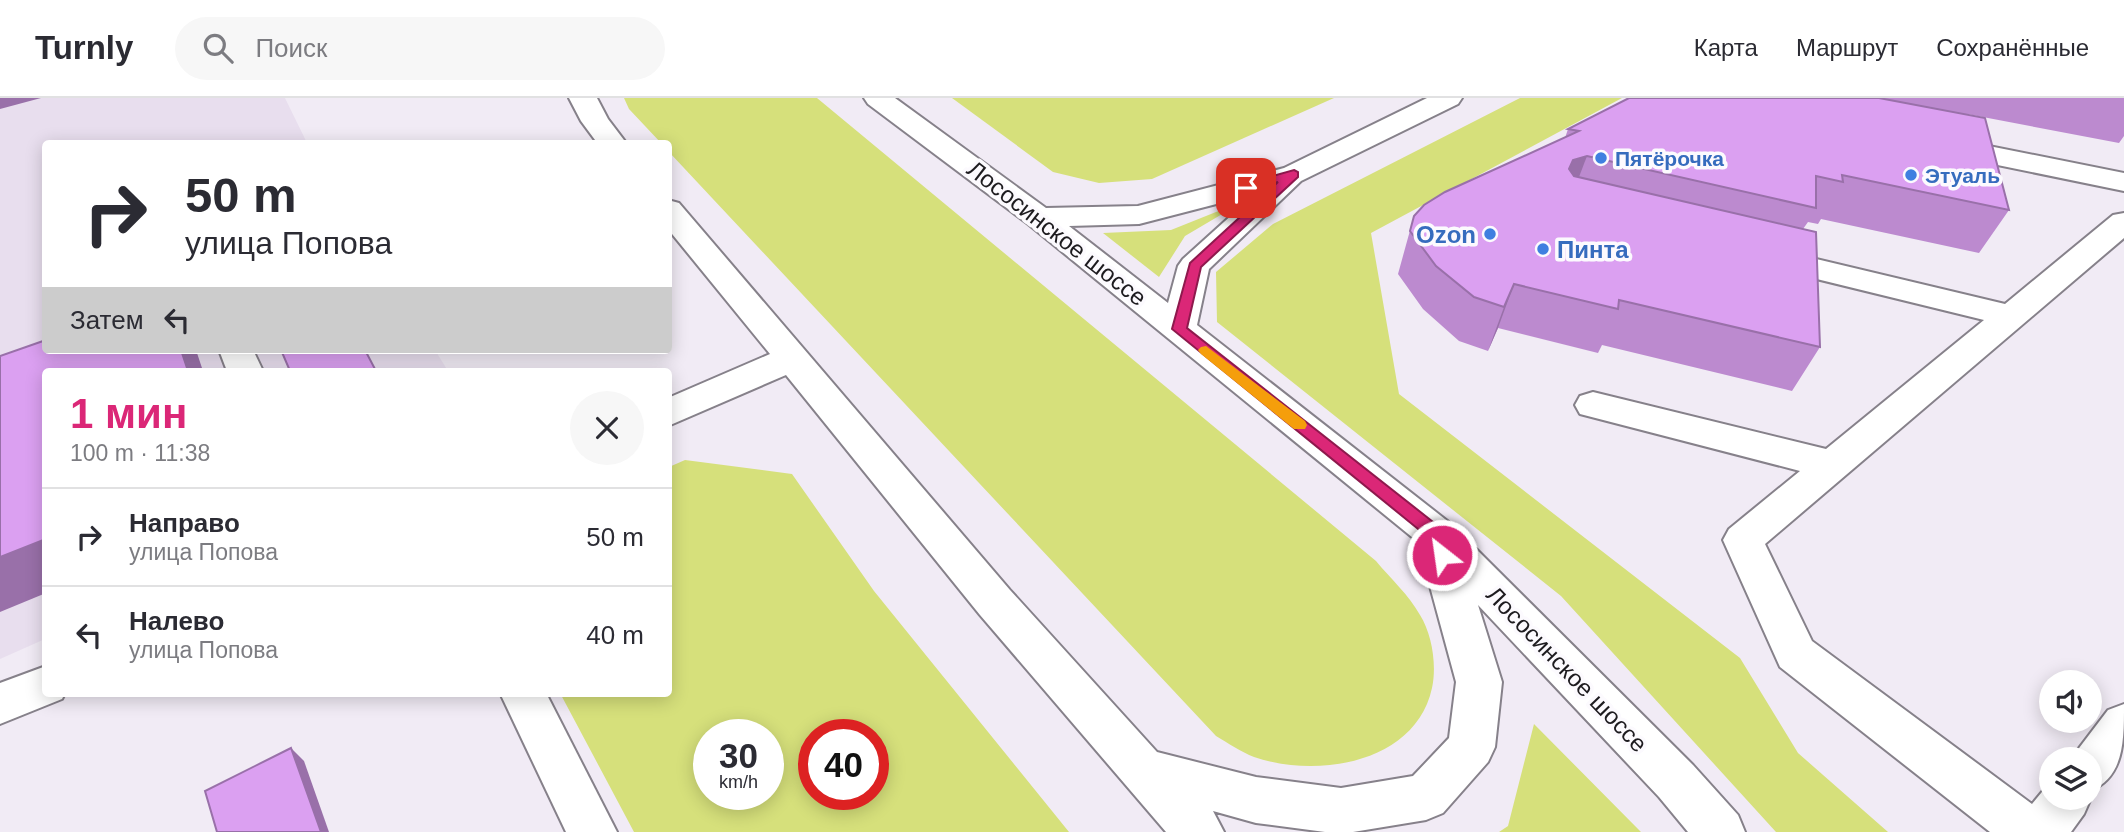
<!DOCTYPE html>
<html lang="ru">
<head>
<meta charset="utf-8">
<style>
  :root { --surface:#fff; --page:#f7f7f7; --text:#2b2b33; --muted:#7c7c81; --line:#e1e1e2; --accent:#db2777 }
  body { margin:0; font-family:Helvetica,sans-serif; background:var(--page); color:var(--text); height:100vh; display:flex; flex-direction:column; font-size:26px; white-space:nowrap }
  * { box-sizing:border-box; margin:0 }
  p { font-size:23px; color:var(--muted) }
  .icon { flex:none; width:38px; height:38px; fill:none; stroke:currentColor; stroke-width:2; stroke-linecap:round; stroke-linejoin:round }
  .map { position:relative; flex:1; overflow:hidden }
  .side { position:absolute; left:42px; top:270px; width:630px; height:329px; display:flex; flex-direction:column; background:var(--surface); border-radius:7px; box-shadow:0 4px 18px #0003 }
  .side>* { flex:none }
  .hud { position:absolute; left:42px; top:42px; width:630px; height:214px; border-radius:7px; box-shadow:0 4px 18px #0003; background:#fff; color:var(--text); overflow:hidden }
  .controls { position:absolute; left:2039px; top:572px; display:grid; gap:14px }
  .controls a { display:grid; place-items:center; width:63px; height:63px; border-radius:50%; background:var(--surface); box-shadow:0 4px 18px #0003; font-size:35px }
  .speed { position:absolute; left:693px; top:621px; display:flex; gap:14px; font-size:35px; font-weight:700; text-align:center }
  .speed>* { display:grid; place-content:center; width:91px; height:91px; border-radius:50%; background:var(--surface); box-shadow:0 4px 18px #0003; line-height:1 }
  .speed small { font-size:18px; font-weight:400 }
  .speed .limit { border:10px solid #d22; background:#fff; color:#111 }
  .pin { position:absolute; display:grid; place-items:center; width:60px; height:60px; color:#fff; margin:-30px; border-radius:14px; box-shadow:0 4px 10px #0006 }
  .me { position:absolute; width:77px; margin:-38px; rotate:330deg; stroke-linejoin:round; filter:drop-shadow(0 0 5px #0008) }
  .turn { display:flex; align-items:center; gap:24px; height:147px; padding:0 28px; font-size:32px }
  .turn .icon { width:91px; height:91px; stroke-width:2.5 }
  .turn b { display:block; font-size:49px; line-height:60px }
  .then { display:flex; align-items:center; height:66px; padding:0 28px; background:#0003; gap:14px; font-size:26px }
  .round { display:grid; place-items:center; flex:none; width:74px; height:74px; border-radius:37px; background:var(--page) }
  .headline { display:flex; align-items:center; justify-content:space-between; height:119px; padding:0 28px }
  h1 { font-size:42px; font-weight:700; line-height:52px; color:var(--accent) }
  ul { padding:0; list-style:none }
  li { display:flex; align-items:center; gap:21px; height:98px; padding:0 28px; border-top:2px solid var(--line) }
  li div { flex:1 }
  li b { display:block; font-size:26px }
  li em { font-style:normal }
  header { display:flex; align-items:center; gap:42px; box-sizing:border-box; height:98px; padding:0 35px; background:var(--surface); border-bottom:2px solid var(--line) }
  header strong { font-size:33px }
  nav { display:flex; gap:38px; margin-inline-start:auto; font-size:24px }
  .search { width:490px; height:63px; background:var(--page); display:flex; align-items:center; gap:18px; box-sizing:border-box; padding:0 24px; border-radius:38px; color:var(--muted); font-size:26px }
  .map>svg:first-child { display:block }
</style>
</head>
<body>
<header>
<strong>Turnly</strong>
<div class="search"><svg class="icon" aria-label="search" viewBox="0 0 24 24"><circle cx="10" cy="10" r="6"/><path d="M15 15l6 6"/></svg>Поиск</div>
<nav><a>Карта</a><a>Маршрут</a><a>Сохранённые</a></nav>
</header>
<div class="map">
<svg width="2124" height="734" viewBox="0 0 2124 734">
  <rect width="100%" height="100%" fill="#f1ebf5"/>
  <path fill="#e8deee" d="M0 0H285L307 45 46 46V252H435L448 273H46L45 541 0 561Z"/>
  <g fill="#d6e07b" fill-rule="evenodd">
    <path d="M624 0H817L1376 463C1390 480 1409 497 1420 517 1432 536 1437 567 1432 590 1416 665 1317 681 1254 659 1241 654 1228 645 1216 638L669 54 668 46 661 45 629 11Z"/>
    <path d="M952 0H1334L1152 81 1099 85 1053 74Z"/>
    <path d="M1520 0H1622L1371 135 1399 296 1740 560 1798 655 1888 734H1776L1561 498 1217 224 1216 174 1273 126Z"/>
    <path d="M1246 102 1185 138 1159 179 1103 135 1171 132Z"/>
    <path d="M685 362 792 376 874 493 1069 734H634L560 595H668L669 369ZM768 637V696H709V637ZM873 637V696H814V637Z"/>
    <path d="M1534 626 1641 734H1499L1508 728Z"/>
  </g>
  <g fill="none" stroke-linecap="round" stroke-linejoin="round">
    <g stroke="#86818a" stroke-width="4">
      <g id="minor">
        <path d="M569 0H597L608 21 627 46H598L581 23Z"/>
        <path d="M864 0H895L1046 110 1138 108 1284 70 1427 0H1462L1458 6 1301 83 1209 171 1197 227 1450 425 1693 667 1738 717 1745 734H1688L1659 699 1478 507 1502 584 1495 649 1488 664 1443 715 1426 722 1353 734H1325L1256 725 1213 713 1224 734H1166L980 517 786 277 668 328V300L770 256 668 131V102L679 105 1010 492 1157 654 1256 679 1341 690 1413 678 1449 640 1456 584 1418 444 1028 126 868 6ZM1255 96 1183 161 1178 168 1168 205 1069 128 1139 126Z"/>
        <path d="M1944 39 2124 75V93L1934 54 1930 48 1934 42Z"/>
        <path d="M2124 115V140L1765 446 1812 543 2032 706 2051 683V700H2090V696L2091 700 2084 716 2071 734H1990L1780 569 1723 442 1729 431 1800 373 1580 316 1575 307 1580 298 1593 294 1826 351 1984 222 1755 166 1750 159 1755 152 1766 149 2005 206 2113 117Z"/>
        <path d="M219 252H253L263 273H227Z"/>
        <path d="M46 568V595H65L62 601 0 626V585Z"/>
        <path d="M500 595H546L617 734H566Z"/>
        <path d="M2124 606C2124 644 2124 679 2090 693V662H2070L2108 612Z"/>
      </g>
    </g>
    <use href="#minor" fill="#fff" fill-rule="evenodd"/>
  </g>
  <path fill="#bc8acf" d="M1629 0H2124V38L2119 45 1967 16 1966 17 2009 112 1979 155 1821 121 1818 126 1808 124 1803 131 1820 249 1792 293 1602 247 1598 255 1498 230 1488 253 1459 243 1423 211 1398 176 1414 118 1565 40 1568 31Z"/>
  <g fill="#9970a9">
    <path d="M0 0H41L0 11Z"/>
    <path d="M1587 58 1571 100 1569 71 1573 62Z"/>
    <path d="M1514 186 1498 230 1488 253 1504 209Z"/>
    <path d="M181 252H196L203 273H188Z"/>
    <path d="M46 441V495L0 514V459Z"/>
    <path d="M291 650 304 663 329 734H321Z"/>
  </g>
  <g fill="#dba0f1" stroke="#9970a9" stroke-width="2">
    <path d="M1629 0H1879L1985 20 2009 112 1842 77 1843 84 1816 78V110L1587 58 1573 62 1569 71 1574 78 1816 134 1820 249 1619 202 1618 211 1514 186 1504 209 1474 199 1436 168 1410 133 1414 118 1424 107 1445 94 1579 33 1568 31Z"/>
    <path d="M46 242V252H181L188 273H46V441L0 459V258Z"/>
    <path d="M281 252H365L376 273H290Z"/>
    <path d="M291 650 321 734H217L205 693Z"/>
  </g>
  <path fill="#db2777" stroke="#8e194d" stroke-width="2" d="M1294 72 1298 74V79L1201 169 1187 230 1442 431 1451 457 1448 461H1436L1428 439 1172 231 1190 165 1278 84 1246 93 1239 90 1241 87Z"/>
  <path fill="#f59e0b" d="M1206 248 1305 323 1307 327 1305 331H1294L1201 256 1198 252 1201 249Z"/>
  <g fill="#3f7fe0" stroke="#fcfafe" stroke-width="2.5">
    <circle cx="1601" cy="60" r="7"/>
    <circle cx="1911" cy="77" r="7"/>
    <circle cx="1490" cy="136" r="7"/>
    <circle cx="1543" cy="151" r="7"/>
  </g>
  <g text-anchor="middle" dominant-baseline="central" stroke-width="7" stroke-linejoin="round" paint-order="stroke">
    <g font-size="21" font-weight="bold" fill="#366cbe" stroke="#fcfafe" text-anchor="start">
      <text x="1615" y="60">Пятёрочка</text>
      <text x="1925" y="77">Этуаль</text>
    </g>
    <g font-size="24" fill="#1d1b1f" stroke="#fcfafe">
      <text transform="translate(1057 135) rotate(38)">Лососинское шоссе</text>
      <text transform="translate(1567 571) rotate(46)">Лососинское шоссе</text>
    </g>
    <g font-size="24" font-weight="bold" fill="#366cbe" stroke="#fcfafe" text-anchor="end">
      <text x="1476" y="136">Ozon</text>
      <text x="1557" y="151" text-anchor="start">Пинта</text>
    </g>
  </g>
</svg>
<div class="controls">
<a><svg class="icon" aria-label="sound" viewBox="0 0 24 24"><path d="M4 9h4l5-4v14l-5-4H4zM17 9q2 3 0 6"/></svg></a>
<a><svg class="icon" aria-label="layers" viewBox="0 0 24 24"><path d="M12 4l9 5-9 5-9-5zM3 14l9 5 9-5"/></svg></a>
</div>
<div class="speed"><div>30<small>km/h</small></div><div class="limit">40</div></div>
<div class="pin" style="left:1246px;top:90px;background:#d93025"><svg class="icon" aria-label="arrive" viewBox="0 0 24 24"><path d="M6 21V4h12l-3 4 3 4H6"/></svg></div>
<svg class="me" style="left:1442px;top:457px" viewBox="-20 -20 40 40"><circle r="17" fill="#db2777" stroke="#fff" stroke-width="3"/><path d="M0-11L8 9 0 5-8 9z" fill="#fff"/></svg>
<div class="hud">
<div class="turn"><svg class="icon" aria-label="right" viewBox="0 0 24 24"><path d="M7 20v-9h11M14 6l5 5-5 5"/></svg><div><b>50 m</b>улица Попова</div></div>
<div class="then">Затем<svg class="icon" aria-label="left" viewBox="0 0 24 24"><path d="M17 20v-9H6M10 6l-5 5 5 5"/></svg></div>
</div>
<section class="side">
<div class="headline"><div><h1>1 мин</h1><p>100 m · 11:38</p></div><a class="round"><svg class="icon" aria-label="close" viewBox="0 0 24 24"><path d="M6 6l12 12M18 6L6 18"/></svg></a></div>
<ul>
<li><svg class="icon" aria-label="right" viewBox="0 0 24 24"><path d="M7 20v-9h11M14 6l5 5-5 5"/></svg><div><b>Направо</b><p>улица Попова</p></div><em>50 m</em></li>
<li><svg class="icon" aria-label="left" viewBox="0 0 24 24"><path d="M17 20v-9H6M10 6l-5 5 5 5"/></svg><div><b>Налево</b><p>улица Попова</p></div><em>40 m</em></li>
</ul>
</section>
</div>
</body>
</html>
